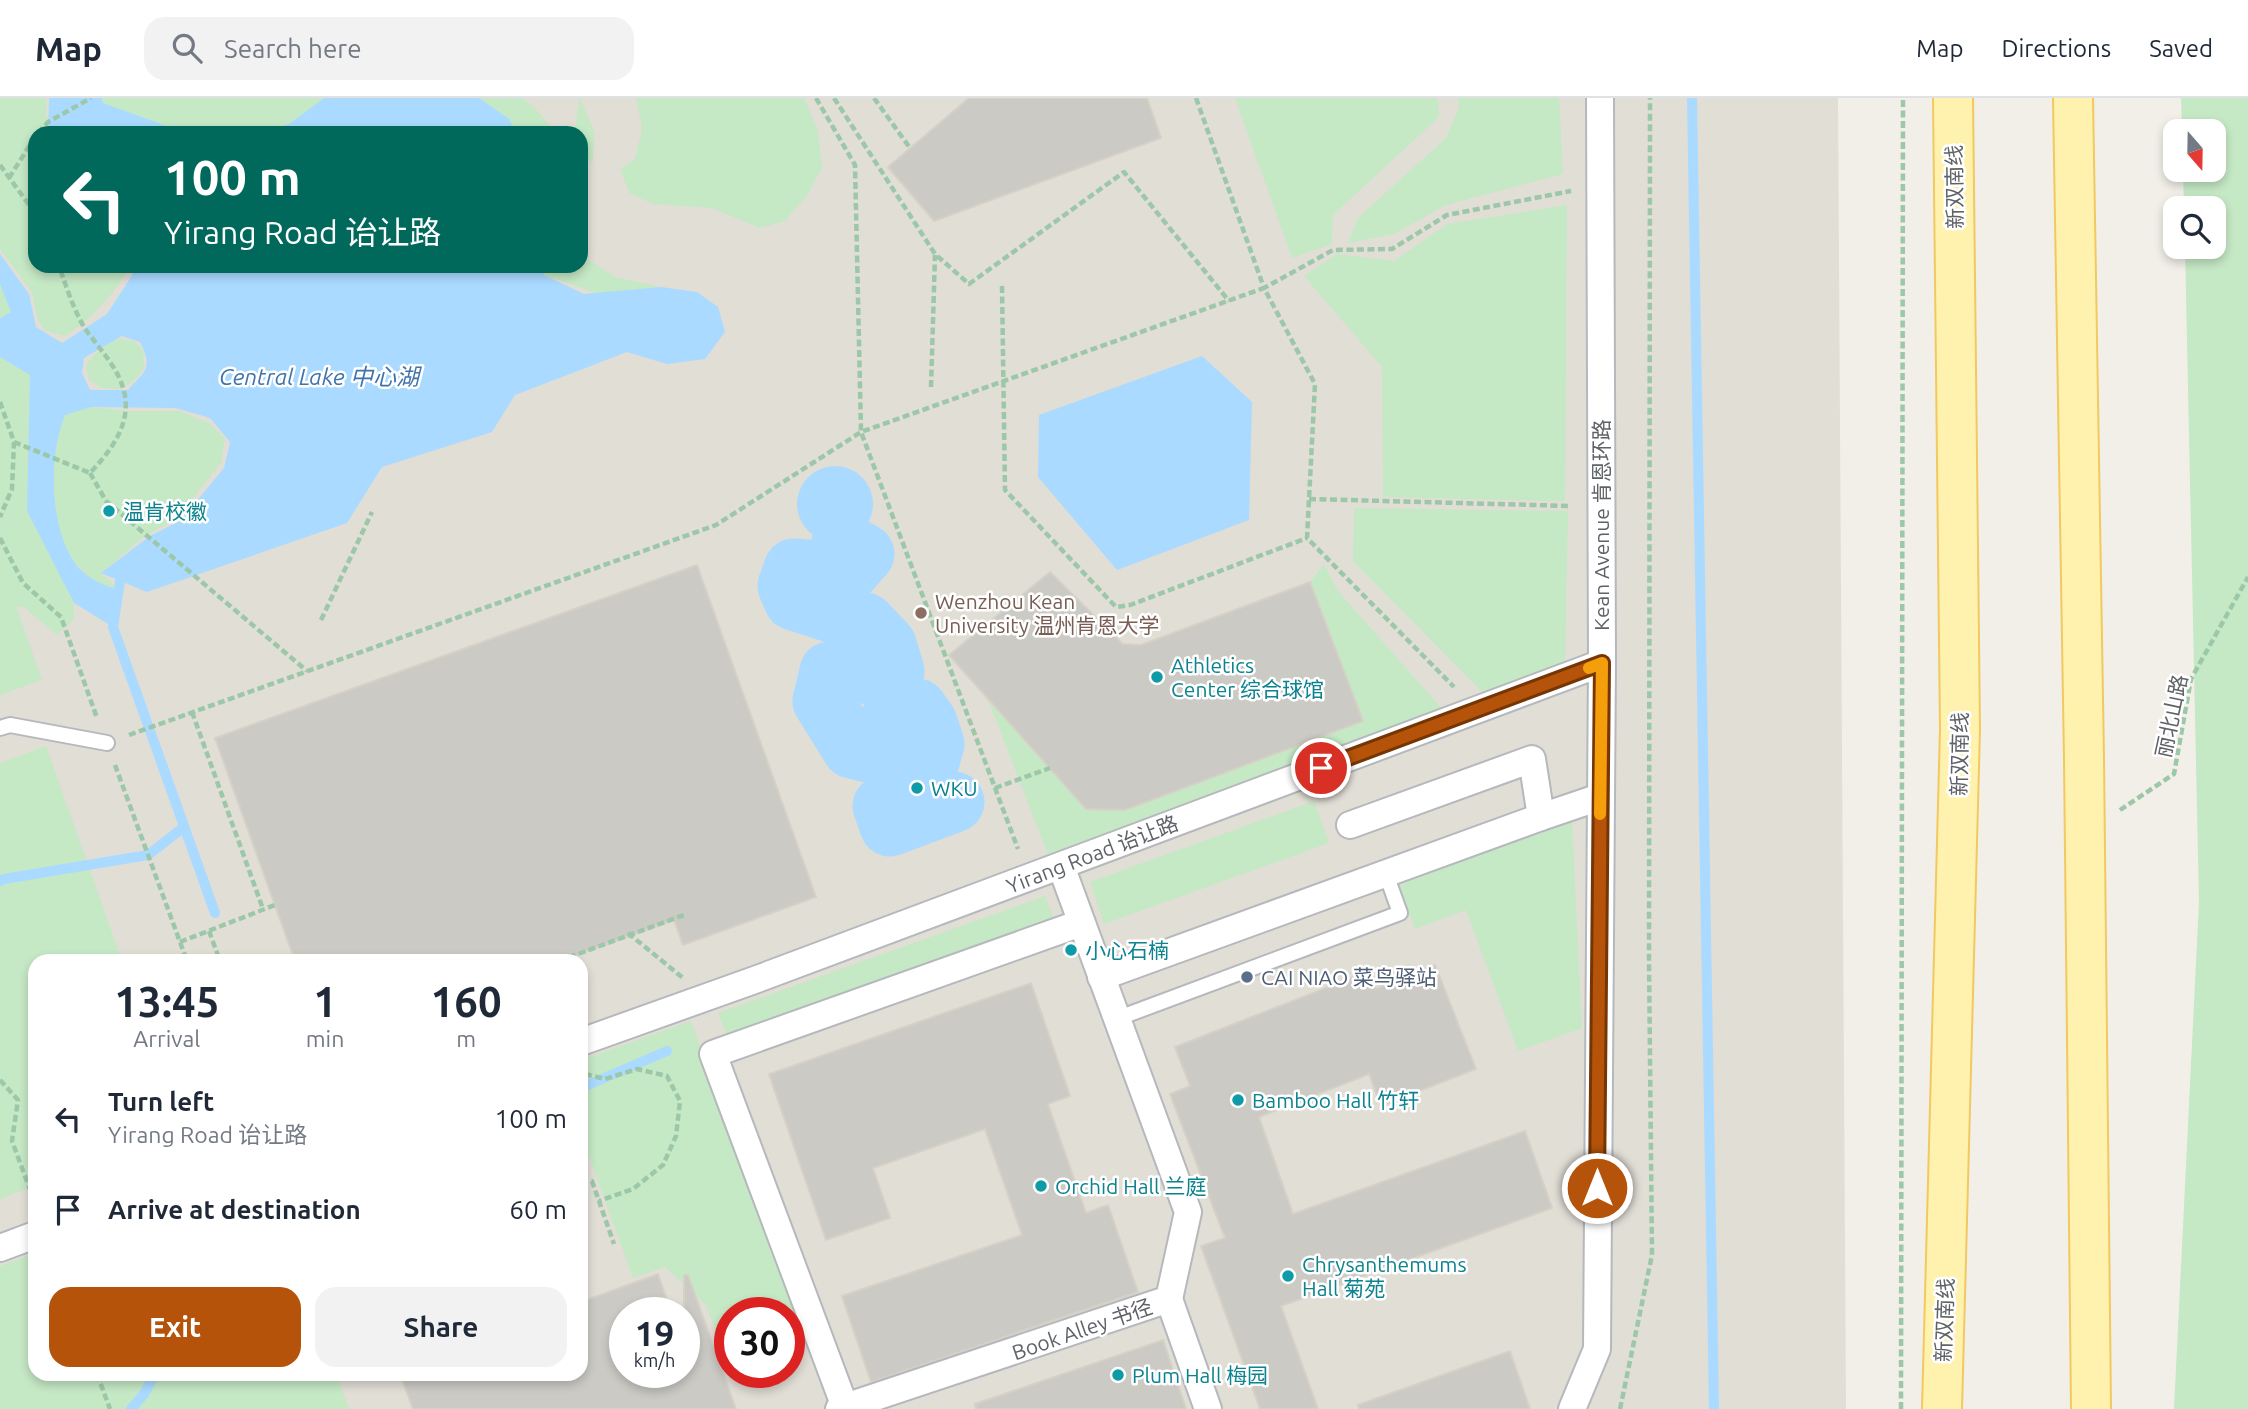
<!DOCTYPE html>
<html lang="en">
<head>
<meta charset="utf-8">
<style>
  :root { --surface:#fff; --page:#f2f2f3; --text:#1f2937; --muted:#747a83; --line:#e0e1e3; --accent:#b45309 }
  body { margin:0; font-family:Ubuntu,"Noto Sans SC",sans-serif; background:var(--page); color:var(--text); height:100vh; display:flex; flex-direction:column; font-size:26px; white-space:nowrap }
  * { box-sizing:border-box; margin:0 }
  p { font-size:23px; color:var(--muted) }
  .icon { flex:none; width:38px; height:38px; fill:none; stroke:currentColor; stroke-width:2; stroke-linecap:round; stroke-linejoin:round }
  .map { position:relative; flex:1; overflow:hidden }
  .side { position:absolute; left:28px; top:856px; width:560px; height:427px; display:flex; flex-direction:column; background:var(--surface); border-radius:21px; box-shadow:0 4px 10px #0003 }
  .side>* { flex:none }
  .hud { position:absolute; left:28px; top:28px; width:560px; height:147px; border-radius:21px; box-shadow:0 4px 10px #0003; background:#00695c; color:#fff; overflow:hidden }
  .needle { width:46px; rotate:160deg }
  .tools { position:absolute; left:2163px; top:21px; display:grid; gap:14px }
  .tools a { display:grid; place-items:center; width:63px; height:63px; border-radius:14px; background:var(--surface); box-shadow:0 4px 10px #0003; font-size:35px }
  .speed { position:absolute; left:609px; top:1199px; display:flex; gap:14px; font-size:35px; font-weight:700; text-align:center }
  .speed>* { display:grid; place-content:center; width:91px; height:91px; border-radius:50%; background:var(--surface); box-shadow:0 4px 10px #0003; line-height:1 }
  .speed small { font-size:18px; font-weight:400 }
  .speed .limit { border:10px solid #d22; background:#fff; color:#111 }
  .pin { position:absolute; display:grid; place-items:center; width:60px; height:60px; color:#fff; margin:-30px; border:4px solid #fff; border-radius:50%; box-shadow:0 2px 7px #0007 }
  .me { position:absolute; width:77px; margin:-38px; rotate:0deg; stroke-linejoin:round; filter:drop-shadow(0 0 5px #0008) }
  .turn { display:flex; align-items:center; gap:24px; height:147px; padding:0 21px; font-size:32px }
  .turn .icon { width:91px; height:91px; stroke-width:2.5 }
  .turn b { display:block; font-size:49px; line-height:60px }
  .eta { display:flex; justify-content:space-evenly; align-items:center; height:119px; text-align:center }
  .eta b { font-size:42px; font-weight:700; line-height:49px }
  .button { display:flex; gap:14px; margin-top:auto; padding:14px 21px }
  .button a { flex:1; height:80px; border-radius:21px; background:var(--accent); color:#fff; font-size:28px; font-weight:700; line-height:80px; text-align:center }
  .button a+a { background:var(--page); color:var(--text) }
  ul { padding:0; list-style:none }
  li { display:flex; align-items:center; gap:21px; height:91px; padding:0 21px }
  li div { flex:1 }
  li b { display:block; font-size:26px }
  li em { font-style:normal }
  header { display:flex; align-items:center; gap:42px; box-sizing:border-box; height:98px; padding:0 35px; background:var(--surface); border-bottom:2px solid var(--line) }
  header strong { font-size:33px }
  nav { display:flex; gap:38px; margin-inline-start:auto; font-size:24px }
  .search { width:490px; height:63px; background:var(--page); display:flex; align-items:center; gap:18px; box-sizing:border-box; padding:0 24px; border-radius:21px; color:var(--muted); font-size:26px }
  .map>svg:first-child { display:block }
</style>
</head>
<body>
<header>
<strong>Map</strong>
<div class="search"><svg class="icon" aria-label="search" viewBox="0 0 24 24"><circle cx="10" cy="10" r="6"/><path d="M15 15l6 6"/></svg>Search here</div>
<nav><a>Map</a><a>Directions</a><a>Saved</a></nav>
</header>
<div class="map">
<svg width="2248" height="1311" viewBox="0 0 2248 1311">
  <rect width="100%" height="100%" fill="#f1efe8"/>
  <path fill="#e1ded6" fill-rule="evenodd" d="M0 0H1838L1846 1311H0ZM35 35H581V168H35ZM35 863H581V1276H35ZM625 1214H684V1274H625ZM730 1214H789V1274H730Z"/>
  <g fill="#c5e8c5">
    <path d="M0 0H46L48 35H35V168H130C113 197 93 220 65 238L44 232 37 219 32 194 0 151Z"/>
    <path d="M102 0H324L289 26 257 35H186L102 5Z"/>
    <path d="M479 0H522L535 10 556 35H516L509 21Z"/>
    <path d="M580 0 595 35 592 66 581 49V35H574Z"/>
    <path d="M636 0H804L818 33 822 69 808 96 785 123 760 130 712 110 653 106 629 95 620 71 635 61 642 31Z"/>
    <path d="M1235 0H1435L1438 2 1439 19 1333 117 1332 146 1292 160Z"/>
    <path d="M1458 0H1559L1563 76 1446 107 1394 136 1348 145 1358 120 1446 40 1459 10Z"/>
    <path d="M2181 0H2248V1311H2174L2199 804 2185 149H2214V110H2184L2183 72H2214V33H2182Z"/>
    <path d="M1567 107 1565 403 1383 399 1382 269 1304 178 1337 156 1394 163 1447 126Z"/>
    <path d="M581 157 615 179 661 189 596 195 544 177 540 168H581Z"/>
    <path d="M0 186 11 214 0 220Z"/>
    <path d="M120 241 134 243 143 252 144 269 138 279 121 291 102 290 89 282 86 268C95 254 104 247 120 241Z"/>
    <path d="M0 259 30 277 27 413 74 505V521L57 537 25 510 16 508 42 582 0 597Z"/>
    <path d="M91 309 126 313H179L209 325 225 340 221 365 175 422 146 437 101 475 119 492C103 487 88 481 77 468 47 429 48 361 64 317Z"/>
    <path d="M1354 410 1568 413 1565 570 1485 597 1353 463Z"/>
    <path d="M1324 466 1337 492 1444 613 1048 756 988 602 1086 711 1125 712 1362 624 1310 484Z"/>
    <path d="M46 648 122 863H35V1088L0 1101V665Z"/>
    <path d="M1314 703 1329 745 1104 826 1090 784Z"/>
    <path d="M1572 722 1582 930 1518 953 1466 812 1415 831 1399 787Z"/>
    <path d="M1045 798 1055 823 728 940 718 915Z"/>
    <path d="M691 923 804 1243 789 1248V1214H730L729 1270 706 1207 665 1169 633 1180 588 1055 581 1058V962Z"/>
    <path d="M35 1155V1276H336L349 1311H0V1168Z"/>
  </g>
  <g fill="#aadaff" fill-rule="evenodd">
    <path d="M49 0H102L103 5 186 35H48Z"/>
    <path d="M324 0H479L509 21 516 35H257L289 26Z"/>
    <path d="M0 156 29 196 36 229 62 245 107 216 131 179 136 168H540L544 177 584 196 661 189 697 194 718 209 725 234 705 261 667 266 627 254 515 297 492 334 382 369 347 425 147 494 101 475 150 438 180 423 224 370 230 344 210 320 176 310 91 309 65 317C48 358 49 432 77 468 88 481 103 487 119 492L113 529 74 505 27 413 30 277 0 259V220L11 214 0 186ZM122 238 140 244C153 270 146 272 128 292H90L82 275 84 260Z"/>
    <path d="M1202 258 1252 304 1249 422 1117 472 1038 379 1039 317Z"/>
    <circle cx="835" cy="406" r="38"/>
  </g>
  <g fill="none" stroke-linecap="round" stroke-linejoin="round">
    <g stroke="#aadaff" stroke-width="10">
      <path d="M1692 0 1714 1311"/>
      <path d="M120 483 113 529 215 815"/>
      <path d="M0 783 4 781 148 757 184 729"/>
      <path d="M581 990 667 953"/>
      <path d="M131 1311 144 1296 155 1276"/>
    </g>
    <path stroke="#aadaff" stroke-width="61" d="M842 444 864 456 847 475 794 471 788 488 794 502 865 525 886 547 894 573 886 581C859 576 860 563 830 574L823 603 852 650 873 655 886 635 891 621 917 611 927 625 934 646 925 678 896 702 883 708 890 728 954 704"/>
  </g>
  <g fill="#cccac5" stroke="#d6d1c6" stroke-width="2">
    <path d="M969 0H1147L1161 40 934 123 888 69Z"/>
    <path d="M697 467 816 799 683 847 674 822 560 863H295L215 640Z"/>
    <path d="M1050 474 1123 546 1141 547 1310 484 1363 623 1125 712 1086 711 949 557Z"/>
    <path d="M1435 867 1476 971 1381 1008 1369 976 1259 1019 1293 1116 1525 1033 1552 1110 1281 1208 1318 1311H1260L1201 1148 1225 1140 1170 996 1190 988 1175 949 1369 873 1376 891Z"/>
    <path d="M1031 885 1070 998 1048 1006 1086 1115 1108 1107 1138 1194 871 1284 842 1198 1022 1137 985 1031 873 1070 890 1120 826 1142 769 976Z"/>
    <path d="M658 1176 671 1214H625V1274H684V1177H688L736 1311H413L400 1276H581V1204Z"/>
    <path d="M1163 1242 1186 1311H976L975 1306Z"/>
    <path d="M1510 1253 1530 1311H1359L1358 1307Z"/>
  </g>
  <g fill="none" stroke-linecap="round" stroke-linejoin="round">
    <g stroke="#b5b8bc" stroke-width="18">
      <g id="service">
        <path d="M0 630 10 627 107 645"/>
        <path d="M1116 921 1400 815 1386 776"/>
      </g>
    </g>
    <g stroke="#b5b8bc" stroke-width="30">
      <g id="minor">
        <path d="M1541 719 1600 699"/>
        <path d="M1101 879 1541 719 1532 661 1350 727"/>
        <path d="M581 944 760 880 1602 565"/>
        <path d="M0 1150 35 1137"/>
        <path d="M1169 1201 1208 1311"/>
        <path d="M845 1309 713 956 1081 825"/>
        <path d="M839 1311 1169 1201 1188 1114 1061 768"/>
        <path d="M1572 1311 1597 1251 1602 565 1600 0"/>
      </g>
    </g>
    <g stroke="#f2c960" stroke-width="42">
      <g id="primary">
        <path d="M2073 0 2084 661 2091 1311"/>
        <path d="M1942 1311 1960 631 1953 0"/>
      </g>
    </g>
    <g stroke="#9cc7a9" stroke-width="4.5" stroke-dasharray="7 3.5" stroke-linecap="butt">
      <path d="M816 0 855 67 861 334 1018 751"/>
      <path d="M834 0 935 156 969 186 1124 74 1229 203"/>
      <path d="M874 0 910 50"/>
      <path d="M1196 0 1264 190 1333 152 1392 151 1447 117 1571 93"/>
      <path d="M38 35 48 24 91 0"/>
      <path d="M0 67 35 115"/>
      <path d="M9 80 35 39"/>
      <path d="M1002 188 1005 392 1116 509 1130 507 1307 440"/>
      <path d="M931 289 935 157"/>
      <path d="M0 304 14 344 12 391 0 419"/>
      <path d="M14 344 90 375C122 341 141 308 110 264 102 252 92 241 84 229 73 210 66 188 59 168"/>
      <path d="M90 375 106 403 307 573"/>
      <path d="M1309 401 1571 408"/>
      <path d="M0 440 23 485 61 519 97 620"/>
      <path d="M321 522 372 414"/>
      <path d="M192 614 263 811"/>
      <path d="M129 637 716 427 861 334 1264 190 1315 286 1307 440 1454 589"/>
      <path d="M115 667 187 863"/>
      <path d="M995 690 1050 670"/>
      <path d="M2120 712 2174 676 2191 581 2248 479"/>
      <path d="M209 833 220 863"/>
      <path d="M180 844 275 807"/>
      <path d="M559 863 684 817"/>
      <path d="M585 976 605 981 637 971 667 978 680 1003 676 1038 663 1067 633 1091 599 1103"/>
      <path d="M0 982 18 1002 12 1043 35 1105"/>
      <path d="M581 1083H592L614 1146"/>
      <path d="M97 1276 110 1311"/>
      <path d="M1620 1311 1652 1157 1649 861 1650 0"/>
      <path d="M1901 1311 1903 0"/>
    </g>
    <use href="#service" stroke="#fff" stroke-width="14"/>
    <use href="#minor" stroke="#fff" stroke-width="26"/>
    <use href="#primary" stroke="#fff2af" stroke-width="38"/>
    <path stroke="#9cc7a9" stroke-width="4.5" stroke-dasharray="7 3.5" stroke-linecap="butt" d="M628 835 683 880"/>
  </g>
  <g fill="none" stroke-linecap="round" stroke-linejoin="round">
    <g stroke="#753606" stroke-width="18">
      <path id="route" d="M1321 670 1602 565 1597 1090"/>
    </g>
    <use href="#route" stroke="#b45309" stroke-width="12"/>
    <path stroke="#f59e0b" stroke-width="12" d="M1589 570 1602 565 1600 716"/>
  </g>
  <g fill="#0f9aa8" stroke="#fff" stroke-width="2.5">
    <circle cx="109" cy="413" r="7"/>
    <circle cx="1157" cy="579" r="7"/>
    <circle cx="917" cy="690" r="7"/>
    <circle cx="1071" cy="852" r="7"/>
    <circle cx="1238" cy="1002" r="7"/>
    <circle cx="1041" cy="1088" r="7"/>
    <circle cx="1288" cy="1178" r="7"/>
    <circle cx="1118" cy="1277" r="7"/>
  </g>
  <circle fill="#8d6e63" stroke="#fff" stroke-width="2.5" cx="921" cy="515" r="7"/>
  <circle fill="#5c6f8a" stroke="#fff" stroke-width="2.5" cx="1247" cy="879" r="7"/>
  <g text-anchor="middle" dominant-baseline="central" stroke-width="5" stroke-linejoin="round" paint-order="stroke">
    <g font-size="21" fill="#5f6368" stroke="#fff">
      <text transform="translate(1954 89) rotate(-91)">新双南线</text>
      <text transform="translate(1601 427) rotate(-90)">Kean Avenue 肯恩环路</text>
      <text transform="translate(2171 618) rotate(-78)">丽北山路</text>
      <text transform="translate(1959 656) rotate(-89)">新双南线</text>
      <text transform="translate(1092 756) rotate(-21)">Yirang Road 诒让路</text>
      <text transform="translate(1944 1222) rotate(-88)">新双南线</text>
      <text transform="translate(1082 1231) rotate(-19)">Book Alley 书径</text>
    </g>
    <g font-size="21" fill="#0d838f" stroke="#fff" text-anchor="start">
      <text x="123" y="413">温肯校徽</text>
      <text x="1171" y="567">Athletics<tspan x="1171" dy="24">Center 综合球馆</tspan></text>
      <text x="931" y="690">WKU</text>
      <text x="1085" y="852">小心石楠</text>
      <text x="1252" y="1002">Bamboo Hall 竹轩</text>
      <text x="1055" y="1088">Orchid Hall 兰庭</text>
      <text x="1302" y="1166">Chrysanthemums<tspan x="1302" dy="24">Hall 菊苑</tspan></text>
      <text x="1132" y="1277">Plum Hall 梅园</text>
    </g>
    <g font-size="21" fill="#785e54" stroke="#fff" text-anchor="start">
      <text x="935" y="503">Wenzhou Kean<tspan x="935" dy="24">University 温州肯恩大学</tspan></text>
    </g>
    <g font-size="21" fill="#4e5e75" stroke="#fff" text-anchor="start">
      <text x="1261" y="879">CAI NIAO 菜鸟驿站</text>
    </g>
    <g font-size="23" font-style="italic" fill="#4174aa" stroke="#fff">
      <text x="319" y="278">Central Lake 中心湖</text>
    </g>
  </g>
</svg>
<div class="tools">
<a><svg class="needle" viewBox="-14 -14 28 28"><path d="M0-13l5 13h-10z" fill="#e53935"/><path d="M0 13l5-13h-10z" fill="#747a83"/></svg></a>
<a><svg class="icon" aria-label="search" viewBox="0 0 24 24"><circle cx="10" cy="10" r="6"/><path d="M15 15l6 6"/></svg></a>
</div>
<div class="speed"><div>19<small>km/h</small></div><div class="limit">30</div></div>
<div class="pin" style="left:1321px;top:670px;background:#d93025"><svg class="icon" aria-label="arrive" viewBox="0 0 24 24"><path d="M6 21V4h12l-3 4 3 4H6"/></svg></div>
<svg class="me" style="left:1597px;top:1090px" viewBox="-20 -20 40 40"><circle r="17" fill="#b45309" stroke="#fff" stroke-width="3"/><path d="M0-11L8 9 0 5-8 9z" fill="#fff"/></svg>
<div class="hud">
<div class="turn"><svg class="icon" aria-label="left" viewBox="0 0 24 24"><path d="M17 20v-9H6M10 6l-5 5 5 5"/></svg><div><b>100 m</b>Yirang Road 诒让路</div></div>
</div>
<section class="side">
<div class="eta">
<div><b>13:45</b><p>Arrival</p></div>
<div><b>1</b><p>min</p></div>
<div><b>160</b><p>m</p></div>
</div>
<ul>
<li><svg class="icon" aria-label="left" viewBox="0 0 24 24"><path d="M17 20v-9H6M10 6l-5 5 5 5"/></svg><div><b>Turn left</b><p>Yirang Road 诒让路</p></div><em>100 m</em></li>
<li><svg class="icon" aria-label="arrive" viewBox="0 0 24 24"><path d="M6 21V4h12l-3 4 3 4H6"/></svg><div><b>Arrive at destination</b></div><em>60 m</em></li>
</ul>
<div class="button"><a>Exit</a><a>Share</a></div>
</section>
</div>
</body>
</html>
